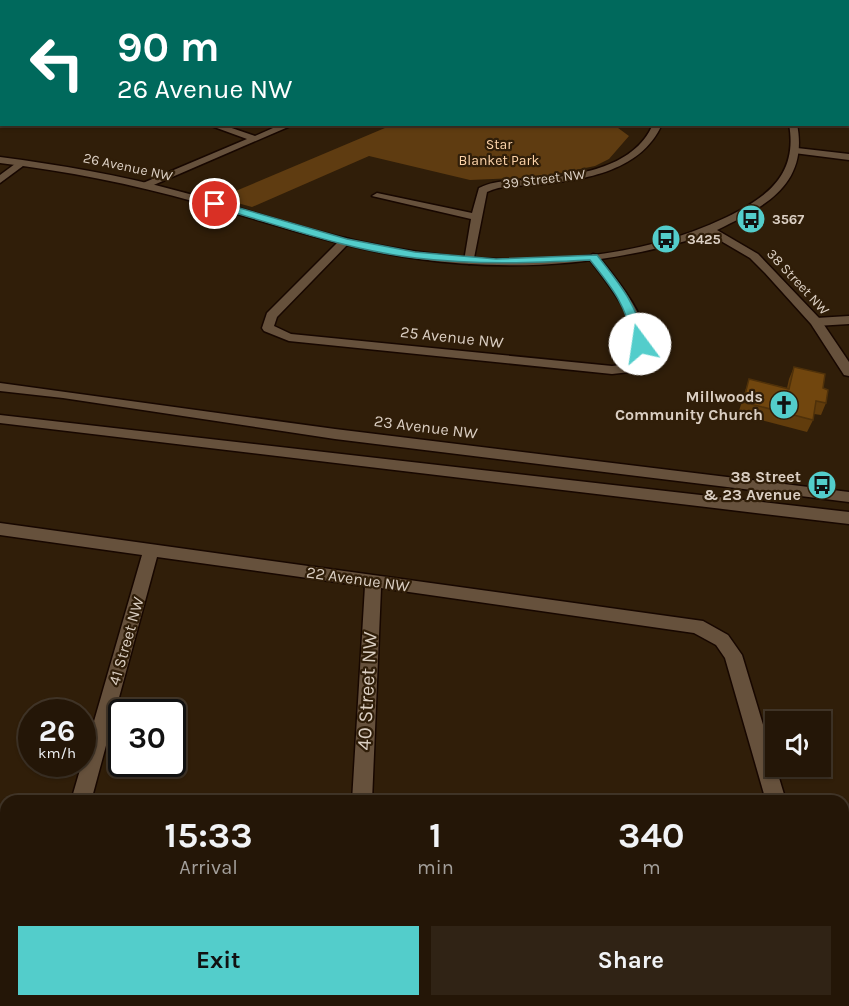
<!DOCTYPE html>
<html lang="en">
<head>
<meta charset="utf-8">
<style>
  :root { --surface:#241607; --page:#302315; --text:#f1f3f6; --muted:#a39f9b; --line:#413528; --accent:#53cdcb }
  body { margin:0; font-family:Karla,sans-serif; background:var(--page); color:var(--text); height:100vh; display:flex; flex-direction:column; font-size:22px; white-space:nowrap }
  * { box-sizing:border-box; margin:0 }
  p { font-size:20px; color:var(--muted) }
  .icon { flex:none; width:33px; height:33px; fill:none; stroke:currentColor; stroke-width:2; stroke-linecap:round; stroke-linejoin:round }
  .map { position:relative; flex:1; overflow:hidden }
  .details { position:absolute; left:0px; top:795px; width:849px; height:212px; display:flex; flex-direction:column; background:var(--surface); border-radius:18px 18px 0 0; box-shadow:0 2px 4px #0004,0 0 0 2px var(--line) }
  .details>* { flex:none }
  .banner { position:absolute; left:0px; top:0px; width:849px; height:126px; box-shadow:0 2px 4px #0004,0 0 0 2px var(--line); background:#00695c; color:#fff; overflow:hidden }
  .tools { position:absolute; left:765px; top:711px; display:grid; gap:12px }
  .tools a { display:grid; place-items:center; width:66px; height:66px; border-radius:0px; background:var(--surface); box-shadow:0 2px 4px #0004,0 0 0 2px var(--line); font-size:30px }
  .speed { position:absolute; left:18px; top:699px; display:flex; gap:12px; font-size:30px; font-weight:700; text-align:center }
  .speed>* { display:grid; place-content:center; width:78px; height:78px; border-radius:50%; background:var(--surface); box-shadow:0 2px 4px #0004,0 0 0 2px var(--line); line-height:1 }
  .speed small { font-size:15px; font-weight:400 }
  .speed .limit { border:3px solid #111; border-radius:9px; background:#fff; color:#111 }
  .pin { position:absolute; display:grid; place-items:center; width:51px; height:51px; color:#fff; margin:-26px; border:3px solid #fff; border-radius:50%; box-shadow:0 2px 6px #0007 }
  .me { position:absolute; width:66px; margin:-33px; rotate:346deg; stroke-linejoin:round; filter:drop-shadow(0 0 4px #0008) }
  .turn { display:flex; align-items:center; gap:21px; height:126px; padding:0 18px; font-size:27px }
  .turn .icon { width:78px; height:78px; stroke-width:2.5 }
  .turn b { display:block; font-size:42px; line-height:51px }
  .eta { display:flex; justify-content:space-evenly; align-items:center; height:102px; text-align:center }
  .eta b { font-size:36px; font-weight:700; line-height:42px }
  .button { display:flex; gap:12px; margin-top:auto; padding:12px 18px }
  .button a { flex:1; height:69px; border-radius:0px; background:var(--accent); color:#111; font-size:24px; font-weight:700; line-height:69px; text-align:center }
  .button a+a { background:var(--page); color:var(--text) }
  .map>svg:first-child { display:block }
</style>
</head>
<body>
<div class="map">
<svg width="849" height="1006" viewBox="0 0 849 1006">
  <rect width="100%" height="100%" fill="#301e09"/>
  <path fill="#5f3c11" d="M392 125H614L629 136 609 159 595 166 541 177 470 180 369 156 252 207 219 198Z"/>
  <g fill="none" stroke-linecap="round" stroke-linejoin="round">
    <g stroke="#170700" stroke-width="3">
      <g id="minor">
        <path d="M1 0H8L2 2V4Z"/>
        <rect x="283" y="0" width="6" height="2"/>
        <rect x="848" y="34" width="1" height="4"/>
        <rect x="848" y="51" width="1" height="5"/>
        <path d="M0 83H2L0 88Z"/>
        <path d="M206 124H220L255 136 282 124H295L149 187H143V183L247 139Z"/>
        <path d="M653 124H662C641 173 579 181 532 185 516 186 501 185 487 192L473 263 469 264 464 261 471 219 372 196 377 193 472 213 479 188C495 180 511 181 528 180 572 176 634 170 653 124Z"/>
        <path d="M797 148 849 154V160L794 153 792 151Z"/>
        <path d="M19 161 27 163 0 183V175Z"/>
        <path d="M345 238 349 239V243L277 317 274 326 291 334 612 366 630 364C651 332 606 282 588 257L593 254 597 255C616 278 653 322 647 354 646 360 642 366 639 371L612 374 289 341 264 331 262 328 267 313 341 239Z"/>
        <path d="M849 316V324L816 326 810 322 816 318Z"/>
        <path d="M0 523 703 621 728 635 742 655 786 801H766L725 658 716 645 694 633 381 588 372 801H352L365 586 157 557 91 801H71L142 555 0 535Z"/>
        <path d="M843 869 849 870V892L843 891Z"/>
        <path d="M13 1000H36L35 1006H11Z"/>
        <rect x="351" y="1000" width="24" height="6"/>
      </g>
    </g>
    <g stroke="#170700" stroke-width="3">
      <g id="tertiary">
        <path d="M62 0H69L61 2Z"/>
        <path d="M668 0H675L676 2H669Z"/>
        <rect x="0" y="39" width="2" height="4"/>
        <path d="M789 124H797C809 185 764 207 717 230L758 254 820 319 849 362V376L844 375 811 324 765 273 750 258 709 234C612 265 513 273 412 258 338 247 268 222 196 202 132 184 66 171 0 163V157C60 165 120 175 178 191 241 207 303 230 367 243 484 267 617 270 727 217 768 197 798 174 789 124Z"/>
      </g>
    </g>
    <g stroke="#170700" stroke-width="3">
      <g id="secondary">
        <path d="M0 383 335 429 849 492V502L335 439 63 398 0 391Z"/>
        <path d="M0 415 849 512V524L0 423Z"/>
      </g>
    </g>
    <use href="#minor" fill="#66513c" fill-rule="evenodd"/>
    <use href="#tertiary" fill="#66513c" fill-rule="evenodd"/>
    <use href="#secondary" fill="#66513c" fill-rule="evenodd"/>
  </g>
  <path fill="#613c0c" d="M794 367 823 388 826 403 821 415 814 414 813 420 807 432 738 414 749 379 787 388 789 379Z"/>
  <path fill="#71460e" stroke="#4f310a" stroke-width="1.5" d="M794 367 825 374 823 388 828 390 826 403 816 401 813 420 743 402 749 379 789 389Z"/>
  <path fill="#53cdcb" stroke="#368584" stroke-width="1.5" d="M215 201 347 239 415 252 496 259 597 255C622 287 636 303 646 344L640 347 634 344C626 305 614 290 590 260 532 263 475 265 416 258 347 250 279 225 212 206L211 204Z"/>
  <defs>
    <g id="bus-disc" transform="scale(1.5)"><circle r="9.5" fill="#53cdcb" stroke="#301e09"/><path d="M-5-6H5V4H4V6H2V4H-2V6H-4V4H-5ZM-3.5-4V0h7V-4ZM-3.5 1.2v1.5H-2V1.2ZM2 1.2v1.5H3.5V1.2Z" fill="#111"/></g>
    <g id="church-disc" transform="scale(1.5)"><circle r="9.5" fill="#53cdcb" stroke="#301e09"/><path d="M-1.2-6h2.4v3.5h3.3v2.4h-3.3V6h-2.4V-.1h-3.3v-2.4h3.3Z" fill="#111"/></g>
  </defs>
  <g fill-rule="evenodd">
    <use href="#bus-disc" x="751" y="219"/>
    <use href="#bus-disc" x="666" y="239"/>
    <use href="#church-disc" x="784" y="405"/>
    <use href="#bus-disc" x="822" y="485"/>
  </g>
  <g text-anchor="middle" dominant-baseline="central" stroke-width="4.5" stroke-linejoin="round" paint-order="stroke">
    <g font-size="14" fill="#fdd4aa" stroke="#301e09">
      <text x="499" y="144">Star<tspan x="499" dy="16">Blanket Park</tspan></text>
    </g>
    <g font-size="14" fill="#dbcfc3" stroke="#301e09">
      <text transform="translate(128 167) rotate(12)">26 Avenue NW</text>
      <text transform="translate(544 179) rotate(-7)">39 Street NW</text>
      <text transform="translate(798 282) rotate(47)">38 Street NW</text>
    </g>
    <g font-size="14" font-weight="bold" fill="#dbcfc3" stroke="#301e09" text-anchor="start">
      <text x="772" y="219">3567</text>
      <text x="687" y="239">3425</text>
    </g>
    <g font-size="16" fill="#dbcfc3" stroke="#301e09">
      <text transform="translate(452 337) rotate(6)">25 Avenue NW</text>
      <text transform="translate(426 427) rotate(7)">23 Avenue NW</text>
      <text transform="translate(358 579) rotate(8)">22 Avenue NW</text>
      <text transform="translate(126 641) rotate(-74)">41 Street NW</text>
    </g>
    <g font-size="16" font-weight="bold" fill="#dbcfc3" stroke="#301e09" text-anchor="end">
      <text x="763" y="396">Millwoods<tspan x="763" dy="18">Community Church</tspan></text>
      <text x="801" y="476">38 Street<tspan x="801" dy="18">&amp; 23 Avenue</tspan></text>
    </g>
    <g font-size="20" fill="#dbcfc3" stroke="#301e09">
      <text transform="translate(367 691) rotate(-87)">40 Street NW</text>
    </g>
  </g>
</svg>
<div class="tools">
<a><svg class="icon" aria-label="sound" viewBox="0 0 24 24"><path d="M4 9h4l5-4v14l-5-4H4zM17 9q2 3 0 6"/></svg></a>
</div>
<div class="speed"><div>26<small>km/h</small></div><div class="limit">30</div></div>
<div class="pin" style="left:215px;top:204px;background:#d93025"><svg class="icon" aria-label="arrive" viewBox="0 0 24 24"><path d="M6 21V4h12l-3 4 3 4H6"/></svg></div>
<svg class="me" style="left:640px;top:344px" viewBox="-20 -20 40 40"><circle r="19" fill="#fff"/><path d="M0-13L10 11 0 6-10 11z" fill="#53cdcb"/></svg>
<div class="banner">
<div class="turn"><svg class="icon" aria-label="left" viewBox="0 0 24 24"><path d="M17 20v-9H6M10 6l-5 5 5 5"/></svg><div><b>90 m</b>26 Avenue NW</div></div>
</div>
<section class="details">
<div class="eta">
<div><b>15:33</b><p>Arrival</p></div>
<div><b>1</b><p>min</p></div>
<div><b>340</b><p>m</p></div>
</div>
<div class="button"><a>Exit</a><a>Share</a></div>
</section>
</div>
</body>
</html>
